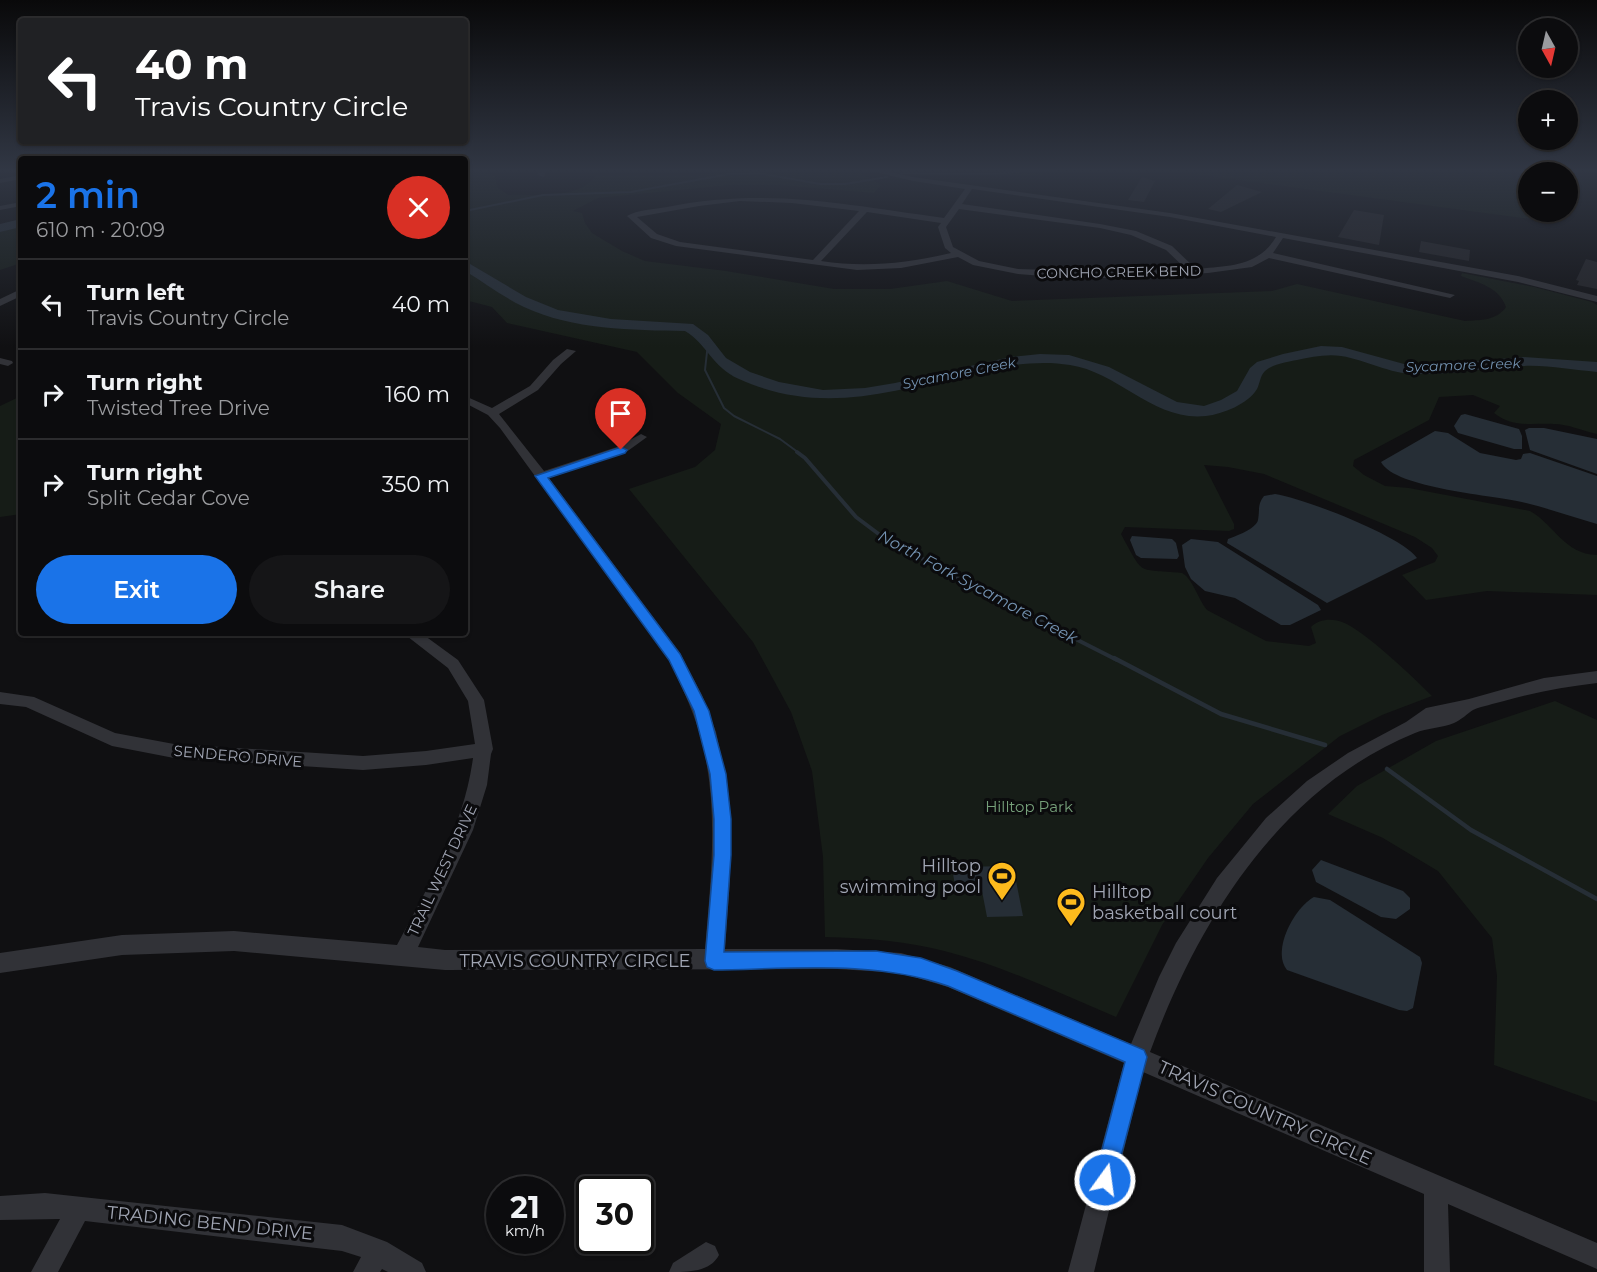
<!DOCTYPE html>
<html lang="en">
<head>
<meta charset="utf-8">
<style>
  :root { --surface:#0c0c0e; --page:#151517; --text:#f1f3f6; --muted:#9a9b9e; --line:#2c2c2e; --accent:#1a73e8 }
  body { margin:0; font-family:Montserrat,sans-serif; background:var(--page); color:var(--text); height:100vh; display:flex; flex-direction:column; font-size:22px; white-space:nowrap }
  * { box-sizing:border-box; margin:0 }
  p { font-size:20px; color:var(--muted) }
  .icon { flex:none; width:33px; height:33px; fill:none; stroke:currentColor; stroke-width:2; stroke-linecap:round; stroke-linejoin:round }
  .map { position:relative; flex:1; overflow:hidden }
  .sheet { position:absolute; left:18px; top:156px; width:450px; height:480px; display:flex; flex-direction:column; background:var(--surface); border-radius:6px; box-shadow:0 2px 4px #0004,0 0 0 2px var(--line) }
  .sheet>* { flex:none }
  .hud { position:absolute; left:18px; top:18px; width:450px; height:126px; border-radius:6px; box-shadow:0 2px 4px #0004,0 0 0 2px var(--line); background:#202124; color:#fff; overflow:hidden }
  .needle { width:39px; rotate:172deg }
  .tools { position:absolute; left:1518px; top:18px; display:grid; gap:12px }
  .tools a { display:grid; place-items:center; width:60px; height:60px; border-radius:50%; background:var(--surface); box-shadow:0 2px 4px #0004,0 0 0 2px var(--line); font-size:30px }
  .speed { position:absolute; left:486px; top:1176px; display:flex; gap:12px; font-size:30px; font-weight:700; text-align:center }
  .speed>* { display:grid; place-content:center; width:78px; height:78px; border-radius:50%; background:var(--surface); box-shadow:0 2px 4px #0004,0 0 0 2px var(--line); line-height:1 }
  .speed small { font-size:15px; font-weight:400 }
  .speed .limit { border:3px solid #111; border-radius:9px; background:#fff; color:#111 }
  .pin { position:absolute; display:grid; place-items:center; width:51px; height:51px; color:#fff; margin:-62px -26px; border-radius:50% 50% 50% 0; rotate:-45deg; box-shadow:0 0 6px #0007 }
  .pin .icon { rotate:45deg }
  .me { position:absolute; width:66px; margin:-33px; rotate:14deg; stroke-linejoin:round; filter:drop-shadow(0 0 4px #0008) }
  .turn { display:flex; align-items:center; gap:21px; height:126px; padding:0 18px; font-size:27px }
  .turn .icon { width:78px; height:78px; stroke-width:2.5 }
  .turn b { display:block; font-size:42px; line-height:51px }
  .round { display:grid; place-items:center; flex:none; width:63px; height:63px; border-radius:32px; background:var(--page) }
  .summary { display:flex; align-items:center; justify-content:space-between; height:102px; padding:0 18px }
  h1 { font-size:36px; font-weight:600; line-height:45px; color:var(--accent) }
  .primary-button { display:flex; gap:12px; margin-top:auto; padding:12px 18px }
  .primary-button a { flex:1; height:69px; border-radius:36px; background:var(--accent); color:#fff; font-size:24px; font-weight:600; line-height:69px; text-align:center }
  .primary-button a+a { background:var(--page); color:var(--text) }
  ul { padding:0; list-style:none }
  li { display:flex; align-items:center; gap:18px; height:90px; padding:0 18px; border-top:2px solid var(--line) }
  li div { flex:1 }
  li b { display:block; font-size:22px }
  li em { font-style:normal }
  .map>svg:first-child { display:block }
</style>
</head>
<body>
<div class="map">
<svg width="1597" height="1272" viewBox="0 0 1597 1272">
  <rect width="100%" height="100%" fill="#101012"/>
  <g fill="#161c17">
    <path d="M738 169H845L859 172 881 185 874 193 779 185H730L598 198 573 211 582 213 585 223 592 233 622 251 645 261 726 271 834 289H890L947 281 1012 301 1272 291 1297 284 1465 321C1480 320 1496 321 1506 307 1499 287 1479 283 1461 276L1462 273 1534 287 1592 302 1597 305V434C1583 431 1568 424 1554 424 1531 423 1513 428 1494 413L1500 406 1473 395 1439 397 1429 420 1354 460 1353 466 1364 475 1385 486 1409 488 1530 511C1555 525 1564 554 1597 555V595L1487 591 1426 600 1402 575 1435 562 1438 556 1432 548 1415 537 1264 474 1228 467 1204 465 1234 524V529L1229 531 1125 527 1121 534C1145 578 1136 568 1182 573 1193 579 1198 599 1207 610L1266 641 1309 646 1316 643 1311 627C1319 619 1331 618 1342 622 1363 629 1414 678 1432 696L1382 715 1340 736 1253 804 1208 858 1162 925 1116 1017C1061 994 1006 967 948 952 908 941 866 938 825 937L823 857 812 771 791 712 753 642 629 489 695 467 715 450 721 424 678 393 637 352 507 323 492 307 465 300V171L495 175 497 187 508 195C534 194 581 200 596 175H699Z"/>
    <path d="M1017 169H1510L1530 219 1178 172 1123 170 993 177 988 171Z"/>
    <path d="M21 222V263L0 270V226Z"/>
    <path d="M21 396V514L0 517V406Z"/>
    <path d="M1555 701 1597 720V1102L1494 1065 1497 976 1492 938 1438 871 1383 838 1328 814 1357 786 1436 741Z"/>
  </g>
  <g fill="#262e36">
    <path d="M1465 414 1519 429 1522 436V449H1514L1458 433 1454 426 1461 415Z"/>
    <path d="M1529 428H1544L1597 439V474L1530 450 1525 430Z"/>
    <path d="M1435 431 1448 433 1480 453 1516 460 1521 459 1523 454 1530 453 1597 476V524C1573 517 1550 509 1526 503 1496 495 1395 489 1381 462Z"/>
    <path d="M1275 494C1303 498 1402 536 1417 558L1327 603 1227 543 1228 539C1236 536 1256 529 1258 520 1260 510 1257 505 1264 496Z"/>
    <path d="M1132 536 1172 539 1176 543 1179 556 1177 559 1141 558 1136 555 1130 540Z"/>
    <path d="M1191 539 1218 542 1318 605 1321 610 1290 625H1281L1235 598 1205 591 1191 579 1185 567 1182 545Z"/>
    <path d="M1321 860 1403 891 1410 898V909L1396 919 1381 917 1316 882 1312 870Z"/>
    <path d="M1013 866 1023 916 987 917 981 886H955L952 867Z"/>
    <path d="M1314 897 1330 900 1420 957 1422 963 1413 1008 1407 1011 1399 1010 1287 970C1271 950 1295 907 1314 897Z"/>
  </g>
  <g fill="none" stroke-linecap="round" stroke-linejoin="round">
    <g stroke="#262e36" stroke-width="2">
      <path d="M901 173 990 174 1054 169"/>
      <path d="M465 211 543 195 631 192 729 174 758 173 820 184H845L887 177"/>
      <path d="M708 343 705 370 724 408 734 416 780 439 799 453"/>
    </g>
    <path stroke="#262e36" stroke-width="4" d="M797 452 805 458 856 517 880 535 971 586 1117 660"/>
    <g stroke="#262e36" stroke-width="4.5">
      <path d="M1114 658 1221 714 1325 745"/>
      <path d="M1387 769 1471 830 1597 899"/>
    </g>
    <g fill="#262e36" fill-rule="evenodd">
      <path d="M21 219V227L0 232V224Z"/>
      <path d="M465 261 526 297 558 310 611 319 693 324 708 335 726 358 750 372 779 382 823 390 865 388 895 383 1010 357 1040 354 1069 355 1109 367 1177 402 1204 406 1221 400 1237 391 1250 368 1257 362 1283 354 1321 346 1342 347 1404 364H1444L1523 357 1597 362V372C1573 370 1548 365 1524 366 1488 367 1452 375 1416 374 1389 374 1367 360 1341 356 1326 354 1311 357 1297 360 1287 362 1273 364 1265 371 1260 376 1260 383 1257 389 1248 404 1223 414 1206 416 1155 422 1118 372 1070 365 1035 359 998 367 964 375 886 394 816 414 739 379 712 367 707 344 685 331 632 330 573 330 524 307 503 297 485 283 465 271Z"/>
    </g>
  </g>
  <g fill="#232326">
    <path d="M1142 177 1155 181 1144 202 1128 200Z"/>
    <path d="M1237 185 1262 192 1221 212 1208 209Z"/>
    <path d="M1354 210 1384 215 1379 245 1338 237Z"/>
    <path d="M1421 241 1470 250 1469 261 1419 252Z"/>
    <path d="M1586 259 1597 262V289L1577 285 1579 281 1576 280Z"/>
  </g>
  <g fill="none" stroke-linecap="round" stroke-linejoin="round">
    <g fill="#313237" fill-rule="evenodd">
      <path d="M540 169H547L544 177 537 175Z"/>
      <path d="M863 169H877L913 177 1170 213 1518 276 1597 296V302L1518 282 1283 238 1273 253 1455 295 1450 298 1269 258 1252 267 1208 273 1120 278H1068L1018 274 973 265 958 257 901 268 857 270 676 246 651 238 627 216C637 210 655 209 667 207 767 187 846 205 944 218L965 189 913 181ZM972 189 1170 217 1276 237C1258 267 1227 266 1196 269L1172 246 1136 231 1100 224 962 204ZM740 201 792 203 859 211 813 260 680 242 657 234 637 217 699 206ZM959 209 1100 228 1131 235 1166 250 1186 269 1120 272 1018 269 979 261 953 247 946 227ZM867 212 941 223 938 227 945 248 951 253C908 263 866 268 821 261Z"/>
      <path d="M21 175V179L0 183V179Z"/>
      <path d="M21 202V206L0 210V206Z"/>
      <path d="M21 289V296L0 306V299Z"/>
      <path d="M567 349 576 351 561 364 538 390 499 414 544 471 617 447 641 434 647 437 625 453 549 478 680 653 702 695 716 732 724 769 729 805 730 880 725 949H837L901 953 950 967 1131 1044 1159 977 1176 943 1217 878 1266 818 1307 781 1348 753 1406 722 1426 708 1469 699 1544 678 1597 671V683C1565 687 1535 692 1504 701 1494 704 1482 706 1473 710 1467 714 1461 720 1454 723 1442 728 1427 728 1415 733 1280 788 1198 921 1150 1052L1597 1243V1269L1448 1204 1450 1272H1424V1194L1143 1072 1094 1272H1068L1124 1063 948 987 901 973 837 969 445 970 234 951 122 955 0 973V953L122 935 234 931 397 945C429 885 464 826 473 758L426 765 363 770 174 758 112 746 26 707 0 704V692L34 697 115 733 174 744 363 756 426 751 475 744 468 701 448 668 403 633H421L458 660 484 700 493 749 491 754 487 785 473 830 418 947 445 950 705 949C711 877 720 802 699 731 691 706 680 683 669 660L500 428 488 415 465 403V396L492 408 530 386 553 360Z"/>
      <path d="M0 358 12 361 13 363 8 366 0 364Z"/>
      <path d="M45 1193 342 1225 387 1242 422 1263 426 1272H388L382 1269 380 1272H353L361 1257 342 1251 85 1221 58 1272H31L60 1219 0 1220V1196Z"/>
      <path d="M706 1242 715 1246 719 1255C710 1272 689 1272 669 1272L673 1263Z"/>
    </g>
    <path fill="#4d4e56" fill-rule="evenodd" d="M1583 169H1597V173Z"/>
  </g>
  <linearGradient id="sky" x2="0" y2="1"><stop stop-color="#09090a"/><stop offset="0.49" stop-color="#313744"/><stop offset="1" stop-color="#313744" stop-opacity="0"/></linearGradient>
  <rect width="1597" height="347" fill="url(#sky)"/>
  <path fill="#1a73e8" stroke="#114b97" stroke-width="1.5" d="M621 447 627 450 625 453 548 478 680 654 709 711 726 774 731 819V855L724 952 876 951 921 958 957 971 1144 1050 1147 1057 1113 1187 1105 1191 1097 1187 1094 1180 1125 1062 948 986C874 960 792 969 714 970L707 967 705 961 714 855V819L710 774 694 711 669 660 535 476Z"/>
  <defs>
    <g id="stadium-pin" transform="scale(1.5)"><path d="M0 17L-7.5 6A9.5 9.5 0 1 1 7.5 6Z" fill="#fdba1d" stroke="#0b0b0d"/><path d="M0-5a6.5 5 0 1 0 0 10a6.5 5 0 1 0 0-10ZM-3.5-1.8h7v3.6h-7Z" fill="#111"/></g>
  </defs>
  <g fill-rule="evenodd">
    <use href="#stadium-pin" x="1002" y="876"/>
    <use href="#stadium-pin" x="1071" y="902"/>
  </g>
  <g text-anchor="middle" dominant-baseline="central" stroke-width="6" stroke-linejoin="round" paint-order="stroke">
    <g font-size="14" fill="#a0a5b3" stroke="#0b0b0d">
      <text transform="translate(1119 272) rotate(-1)">CONCHO CREEK BEND</text>
    </g>
    <g font-size="14" font-style="italic" fill="#7493b2" stroke="#0b0b0d">
      <text transform="translate(1463 365) rotate(-2)">Sycamore Creek</text>
      <text transform="translate(959 373) rotate(-11)">Sycamore Creek</text>
    </g>
    <g font-size="15" fill="#a0a5b3" stroke="#0b0b0d">
      <text transform="translate(238 756) rotate(5)">SENDERO DRIVE</text>
      <text transform="translate(442 870) rotate(-65)">TRAIL WEST DRIVE</text>
    </g>
    <g font-size="15" fill="#76a07a" stroke="#0b0b0d">
      <text x="1029" y="806">Hilltop Park</text>
    </g>
    <g font-size="16" font-style="italic" fill="#7493b2" stroke="#0b0b0d">
      <text transform="translate(978 587) rotate(28)">North Fork Sycamore Creek</text>
    </g>
    <g font-size="18" fill="#a0a5b3" stroke="#0b0b0d" text-anchor="end">
      <text x="981" y="866">Hilltop<tspan x="981" dy="21">swimming pool</tspan></text>
      <text x="1092" y="892" text-anchor="start">Hilltop<tspan x="1092" dy="21">basketball court</tspan></text>
    </g>
    <g font-size="18" fill="#a0a5b3" stroke="#0b0b0d">
      <text x="575" y="961">TRAVIS COUNTRY CIRCLE</text>
      <text transform="translate(1265 1113) rotate(24)">TRAVIS COUNTRY CIRCLE</text>
      <text transform="translate(210 1223) rotate(6)">TRADING BEND DRIVE</text>
    </g>
  </g>
</svg>
<div class="tools">
<a><svg class="needle" viewBox="-14 -14 28 28"><path d="M0-13l5 13h-10z" fill="#e53935"/><path d="M0 13l5-13h-10z" fill="#9a9b9e"/></svg></a>
<a>+</a>
<a>−</a>
</div>
<div class="speed"><div>21<small>km/h</small></div><div class="limit">30</div></div>
<div class="pin" style="left:621px;top:450px;background:#d93025"><svg class="icon" aria-label="arrive" viewBox="0 0 24 24"><path d="M6 21V4h12l-3 4 3 4H6"/></svg></div>
<svg class="me" style="left:1105px;top:1180px" viewBox="-20 -20 40 40"><circle r="17" fill="#1a73e8" stroke="#fff" stroke-width="3"/><path d="M0-11L8 9 0 5-8 9z" fill="#fff"/></svg>
<div class="hud">
<div class="turn"><svg class="icon" aria-label="left" viewBox="0 0 24 24"><path d="M17 20v-9H6M10 6l-5 5 5 5"/></svg><div><b>40 m</b>Travis Country Circle</div></div>
</div>
<section class="sheet">
<div class="summary"><div><h1>2 min</h1><p>610 m · 20:09</p></div><a class="round" style="background:#d93025;color:#fff"><svg class="icon" aria-label="close" viewBox="0 0 24 24"><path d="M6 6l12 12M18 6L6 18"/></svg></a></div>
<ul>
<li><svg class="icon" aria-label="left" viewBox="0 0 24 24"><path d="M17 20v-9H6M10 6l-5 5 5 5"/></svg><div><b>Turn left</b><p>Travis Country Circle</p></div><em>40 m</em></li>
<li><svg class="icon" aria-label="right" viewBox="0 0 24 24"><path d="M7 20v-9h11M14 6l5 5-5 5"/></svg><div><b>Turn right</b><p>Twisted Tree Drive</p></div><em>160 m</em></li>
<li><svg class="icon" aria-label="right" viewBox="0 0 24 24"><path d="M7 20v-9h11M14 6l5 5-5 5"/></svg><div><b>Turn right</b><p>Split Cedar Cove</p></div><em>350 m</em></li>
</ul>
<div class="primary-button"><a>Exit</a><a>Share</a></div>
</section>
</div>
</body>
</html>
